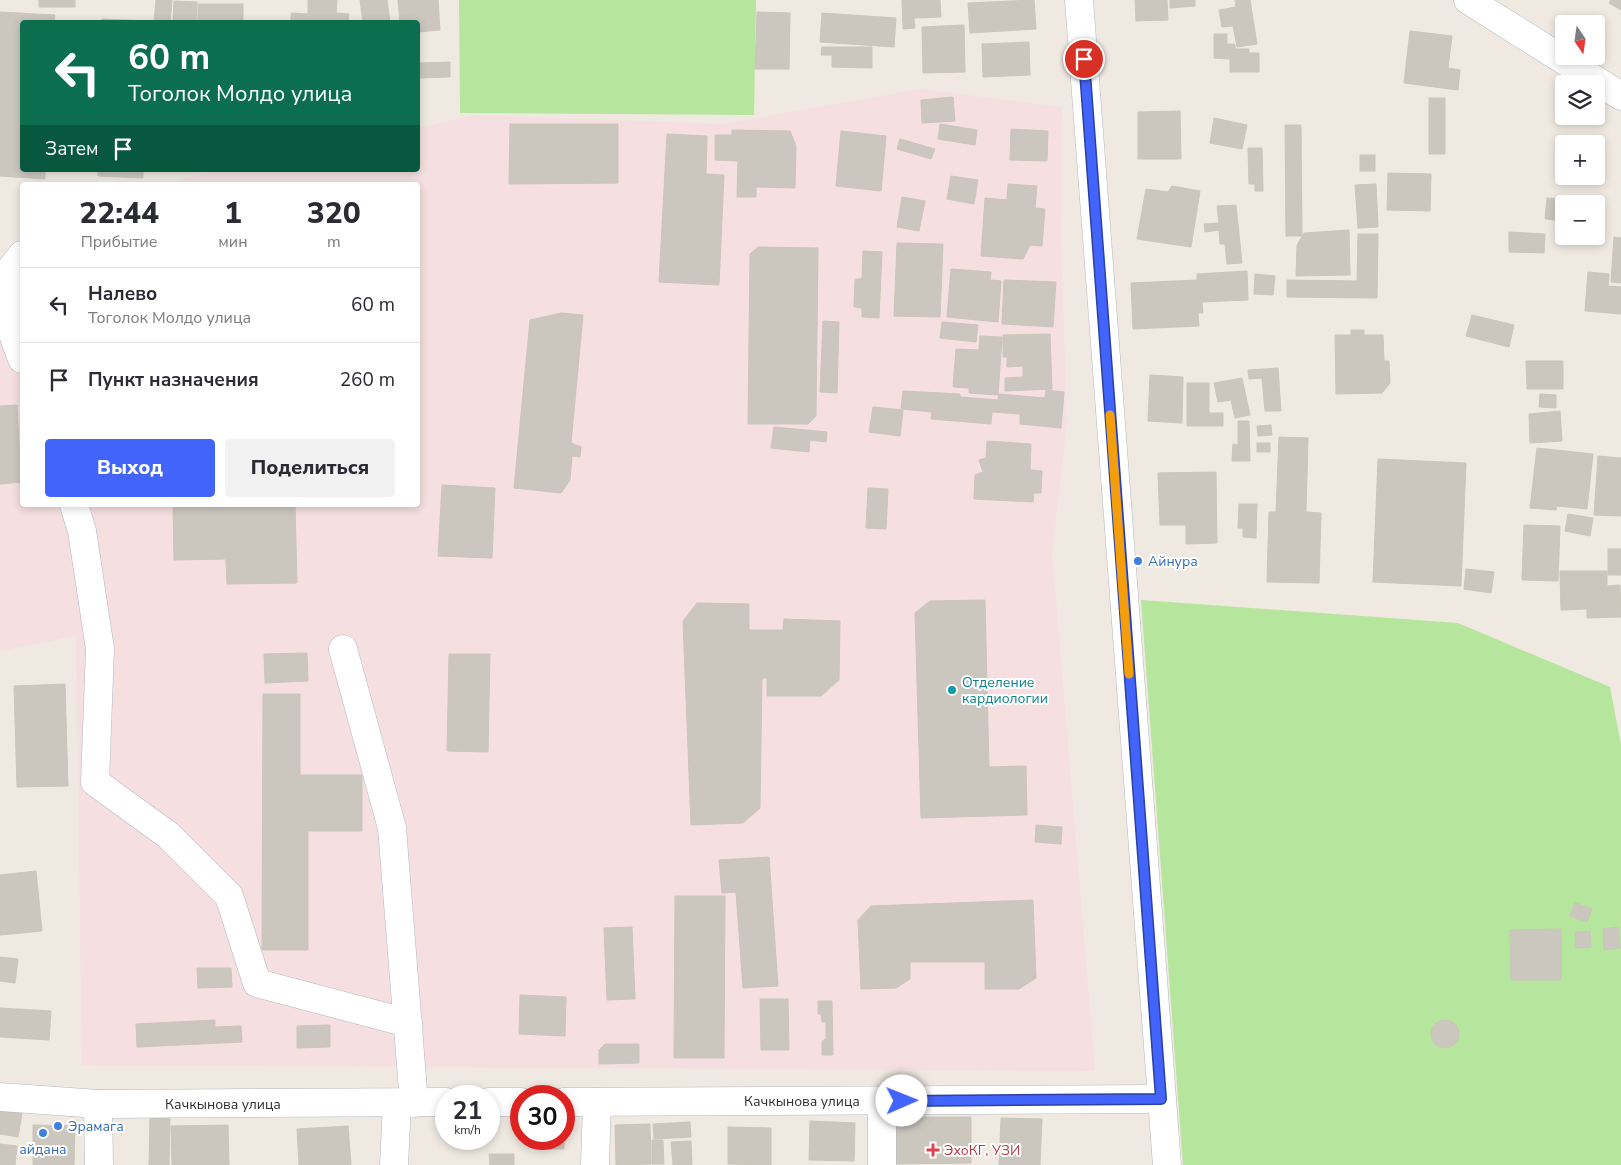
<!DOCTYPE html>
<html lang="ru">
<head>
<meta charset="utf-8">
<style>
  :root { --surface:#fff; --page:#f2f2f3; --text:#2b2b33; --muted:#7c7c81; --line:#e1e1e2; --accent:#4264fb }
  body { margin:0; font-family:"Nunito Sans",sans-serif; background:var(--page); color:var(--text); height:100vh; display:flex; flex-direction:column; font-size:19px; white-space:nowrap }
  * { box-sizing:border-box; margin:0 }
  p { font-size:16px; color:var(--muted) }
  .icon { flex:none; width:28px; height:28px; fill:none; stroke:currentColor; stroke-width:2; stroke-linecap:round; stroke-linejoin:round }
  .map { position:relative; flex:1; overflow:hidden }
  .details { position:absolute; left:20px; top:182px; width:400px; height:325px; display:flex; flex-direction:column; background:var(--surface); border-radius:5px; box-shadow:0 2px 8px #0003 }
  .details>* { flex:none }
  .banner { position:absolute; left:20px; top:20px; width:400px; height:152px; border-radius:5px; box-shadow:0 2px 8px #0003; background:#0b6e4f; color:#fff; overflow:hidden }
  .needle { width:32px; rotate:167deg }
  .fabs { position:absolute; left:1555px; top:15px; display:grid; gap:10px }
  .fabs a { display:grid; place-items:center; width:50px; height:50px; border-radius:5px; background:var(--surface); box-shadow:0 2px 8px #0003; font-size:25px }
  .speed { position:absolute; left:435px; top:1085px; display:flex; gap:10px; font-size:25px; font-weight:700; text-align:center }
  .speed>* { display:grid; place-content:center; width:65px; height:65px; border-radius:50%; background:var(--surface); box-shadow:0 2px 8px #0003; line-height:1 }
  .speed small { font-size:12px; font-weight:400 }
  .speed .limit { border:8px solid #d22; background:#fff; color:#111 }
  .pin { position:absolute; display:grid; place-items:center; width:42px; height:42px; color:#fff; margin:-21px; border:2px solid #fff; border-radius:50%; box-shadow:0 1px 5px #0007 }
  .me { position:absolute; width:55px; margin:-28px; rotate:89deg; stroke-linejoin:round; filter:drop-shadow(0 0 4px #0008) }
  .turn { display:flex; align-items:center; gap:18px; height:105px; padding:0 25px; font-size:22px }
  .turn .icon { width:65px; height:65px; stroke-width:2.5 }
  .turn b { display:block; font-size:35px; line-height:42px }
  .then { display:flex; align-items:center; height:48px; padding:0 25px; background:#0003; gap:10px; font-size:19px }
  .eta { display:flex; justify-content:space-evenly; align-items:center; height:85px; text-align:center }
  .eta b { font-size:30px; font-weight:800; line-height:35px }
  .action { display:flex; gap:10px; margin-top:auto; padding:10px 25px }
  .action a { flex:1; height:58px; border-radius:5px; background:var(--accent); color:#fff; font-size:20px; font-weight:800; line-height:58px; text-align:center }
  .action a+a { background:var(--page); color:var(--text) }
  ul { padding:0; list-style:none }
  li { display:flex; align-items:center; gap:15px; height:75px; padding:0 25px; border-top:1px solid var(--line) }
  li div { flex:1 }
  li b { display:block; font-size:19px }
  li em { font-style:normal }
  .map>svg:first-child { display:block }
</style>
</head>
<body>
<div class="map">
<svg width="1621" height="1165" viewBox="0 0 1621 1165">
  <rect width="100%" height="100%" fill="#efe9e1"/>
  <path fill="#f5dfe0" d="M921 89 1062 107 1061 240 1067 424 1052 552 1095 1071 82 1065 76 636 0 651V317L22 300V505H418V185H176L185 178 224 170H418V128L474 115 723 124Z"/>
  <g fill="#b6e59e">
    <path d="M459 0H756L754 115 460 113Z"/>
    <path d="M1141 600 1458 623 1610 687 1621 745V1165H1183Z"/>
  </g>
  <g fill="#cbc7bf" stroke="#cbc5ba">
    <rect x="39" y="0" width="36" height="7"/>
    <path d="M156 0H172L170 22H154Z"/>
    <path d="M308 0H337L336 13 349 14 348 22H291V13L308 14Z"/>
    <path d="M360 0H387L390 22H363Z"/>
    <path d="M398 0H438L440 30 418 32V22H400Z"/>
    <path d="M902 0H940L941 17 914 18 915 28 903 29Z"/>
    <path d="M1034 0 1036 29 970 33 968 3Z"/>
    <path d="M1135 0H1167L1168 20 1136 21Z"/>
    <path d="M1170 0H1195V6L1170 8Z"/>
    <path d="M1235 0H1250L1257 44 1237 47 1233 26 1222 27 1219 10 1236 7Z"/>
    <path d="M1611 0H1621V10L1609 3Z"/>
    <path d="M174 1 197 2 196 22H173Z"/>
    <rect x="198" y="4" width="45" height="18"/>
    <path d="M0 12 55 15 54 22H22V170H45V179L0 176Z"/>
    <path d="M757 12 790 13 789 69H755Z"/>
    <path d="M822 13 896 18 894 47 820 42Z"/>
    <path d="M102 19 147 21V22H102Z"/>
    <path d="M964 25 965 72 923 73 922 27Z"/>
    <path d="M1410 31 1452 36 1448 68 1460 70 1458 90 1404 83Z"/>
    <path d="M1214 34H1227V44H1235V49H1249V53H1259V72H1230V59L1214 58Z"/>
    <path d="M1029 42 1030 75 983 77 982 44Z"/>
    <path d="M822 47H872V68L832 67V55H821Z"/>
    <path d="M450 62V77L418 78V63Z"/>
    <path d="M953 97 955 121 922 123 921 100Z"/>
    <rect x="1429" y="98" width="16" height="56"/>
    <path d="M1180 111 1181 159H1138V112Z"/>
    <path d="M1214 118 1247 125 1242 149 1210 143Z"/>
    <path d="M510 124H618V183L509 184Z"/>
    <path d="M940 124 977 130 975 145 938 139Z"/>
    <path d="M1285 125H1301L1302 236H1286Z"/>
    <path d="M1011 129 1048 131 1047 161 1010 160Z"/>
    <path d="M732 130 790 131 796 146 795 188 756 187V197H737L738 161 715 160V135H732Z"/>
    <path d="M841 131 886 136 881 191 836 186Z"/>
    <path d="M667 134 707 136 706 174 724 175 719 285 659 282Z"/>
    <path d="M900 139 935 149 931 159 897 149Z"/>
    <path d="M1248 148H1262L1263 191H1255V184H1249Z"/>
    <rect x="1360" y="155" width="15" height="16"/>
    <path d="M98 170H143V178L98 176Z"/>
    <path d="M1388 173 1431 174 1430 211 1387 210Z"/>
    <path d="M951 176 978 180 974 204 947 199Z"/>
    <path d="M1008 184 1037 186 1035 208 1045 209 1042 246 1030 245 1023 259 981 256 985 198 1007 200Z"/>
    <path d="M1376 184 1378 227 1358 228 1355 185Z"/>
    <path d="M1172 186 1200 191 1191 247 1137 239 1146 189 1168 192Z"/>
    <path d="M902 197 925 201 919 231 897 227Z"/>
    <path d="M1547 198 1569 200V204H1564V221L1545 219Z"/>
    <path d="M1236 205 1242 263 1227 264 1225 244H1220L1219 230 1205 232 1204 224 1219 223 1217 206Z"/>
    <path d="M1349 230 1350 275 1296 276 1297 245 1304 233Z"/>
    <path d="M1509 232 1545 234 1544 253 1509 252Z"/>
    <path d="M1358 234H1378L1377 298 1287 297V280L1357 281Z"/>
    <path d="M1614 237 1621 238V283L1611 282Z"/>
    <path d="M897 243 943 244 940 317 894 316Z"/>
    <path d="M758 247 818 248 816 416 808 424H748L750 254Z"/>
    <path d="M863 251 882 252 879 318 862 317V308L854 307 855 280 862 278Z"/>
    <path d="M951 269 991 272 990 280 1001 281 998 322 947 317Z"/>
    <path d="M1247 271 1248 300 1202 302 1203 313H1198L1199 326 1133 329 1131 283 1197 280V274Z"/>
    <path d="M1588 272 1609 274 1608 286 1621 287V314L1585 311Z"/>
    <path d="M1255 274 1275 276 1273 295 1254 294Z"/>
    <path d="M1004 280 1056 282 1053 327 1002 324Z"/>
    <path d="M561 313 583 315 571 443 581 447 580 457 572 456 570 480 561 493 514 488 530 320Z"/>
    <path d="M1472 315 1514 325 1509 347 1466 336Z"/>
    <path d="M823 321 839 322 837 393 820 392Z"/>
    <path d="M942 322 978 325 976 342 940 338Z"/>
    <path d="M1351 330H1364V335H1383L1384 361H1389L1390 383 1382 393 1336 394 1335 335H1351Z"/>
    <path d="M1050 334 1052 389 1005 391V378L1023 377V366L1007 367V357H1003V335Z"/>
    <path d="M980 336 1002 337 998 395 969 393V388L953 387 956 349 979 350Z"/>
    <path d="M1526 361H1563V389H1527Z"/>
    <path d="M1278 368 1281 411H1265L1262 378 1249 379 1248 370Z"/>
    <path d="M1150 375 1183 377 1182 423 1148 421Z"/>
    <path d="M1242 378 1250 415 1235 418 1231 400 1218 402 1214 383Z"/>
    <path d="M1187 383H1209V413H1223V426H1187Z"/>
    <path d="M1046 390 1064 392 1061 428 1020 424V414L992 412 991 424 931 419 932 412 901 409 903 391 960 394V397L998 400 999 394 1045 398Z"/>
    <path d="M1540 394 1556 395V408L1539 407Z"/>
    <path d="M17 405 21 482 0 484V406Z"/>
    <path d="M873 407 903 410 900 436 869 432Z"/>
    <path d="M1560 411 1562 441 1530 443 1529 414Z"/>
    <path d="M1238 421H1249L1250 461H1232L1233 444 1238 445Z"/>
    <path d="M1271 425 1272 435 1258 436 1257 426Z"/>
    <path d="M774 427 827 432 826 442 810 440 809 452 771 448Z"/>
    <path d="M1279 437 1308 438 1306 512 1321 513 1319 583 1267 582 1269 512H1276Z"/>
    <path d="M987 441 1031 444 1030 470 1042 471 1041 493H1034L1033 502 974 499 975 475 983 472 979 460 986 458Z"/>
    <rect x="1257" y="443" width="13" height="9"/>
    <path d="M1537 448 1593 454 1587 509 1557 506 1556 510 1530 508Z"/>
    <path d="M1598 456 1621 458V516L1594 515Z"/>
    <path d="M1378 459 1466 463 1461 586 1373 582Z"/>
    <path d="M1216 472 1217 543 1186 544V525H1160L1158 473Z"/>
    <path d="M442 485 495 488 492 558 438 556Z"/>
    <path d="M868 488 888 489 886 529 866 528Z"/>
    <path d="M1239 504H1257L1256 538 1243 537V528H1238Z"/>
    <path d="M173 505H295L297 583 227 584 226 559 174 560Z"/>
    <path d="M1568 514 1593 518 1590 536 1565 531Z"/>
    <path d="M1524 525 1560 526 1558 581 1522 580Z"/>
    <rect x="1608" y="549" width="13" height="26"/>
    <path d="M1466 569 1494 572 1491 593 1464 589Z"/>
    <path d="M1560 571H1607V586L1620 585 1621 617 1587 618V609L1561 610Z"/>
    <path d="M985 600 989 767 1026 766 1027 815 921 818 915 613 930 601Z"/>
    <path d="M697 603 749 604V630H783L784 619 840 621 839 680 821 696H767V678H762L760 808 743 823 691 825 683 621Z"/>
    <path d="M307 653 308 681 265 683 264 654Z"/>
    <path d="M449 654H490L488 752 447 751Z"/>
    <path d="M65 684 68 786 17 787 14 686Z"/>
    <path d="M263 694H300V775H362V831H308V950H262Z"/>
    <path d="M1036 825 1062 827 1061 844 1035 842Z"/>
    <path d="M769 857 778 986 743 988 736 892 722 893 719 860Z"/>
    <path d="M36 871 42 931 0 935V875Z"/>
    <path d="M675 896H725L724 1058H674Z"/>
    <path d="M1033 900 1036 978 1019 989H985V962H910V979L896 988 861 989 858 920 871 906Z"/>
    <path d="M1575 903 1592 909 1587 922 1570 916Z"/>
    <path d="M632 927 635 999 607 1000 604 928Z"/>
    <path d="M1618 927 1620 948 1604 950 1603 929Z"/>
    <path d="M1561 929V980H1511L1510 930Z"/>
    <path d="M1590 931 1591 947 1576 948 1575 932Z"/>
    <path d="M0 957 18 959 15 983 0 981Z"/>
    <path d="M197 968H231L232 987 198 988Z"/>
    <path d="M520 995 566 997 565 1036 519 1034Z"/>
    <path d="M760 999H788L789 1050H761Z"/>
    <path d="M818 1001H832L833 1055H822V1041L826 1039V1022H822L821 1014H818Z"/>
    <path d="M0 1008 51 1011 49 1040 0 1037Z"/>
    <circle cx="1445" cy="1034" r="14"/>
    <path d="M215 1020V1027L241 1026 242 1042 137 1047 136 1024Z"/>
    <path d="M330 1025V1047L297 1048V1026Z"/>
    <path d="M605 1044H639V1063L599 1064V1050Z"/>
    <path d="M0 1104 23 1108 18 1137 0 1134Z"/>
    <path d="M150 1117H170L169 1165H149Z"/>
    <path d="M892 1117H971V1163L892 1164Z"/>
    <path d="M1001 1118 1042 1119 1040 1165H999Z"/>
    <path d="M810 1121 855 1123 854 1161 809 1160Z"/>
    <path d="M690 1122 691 1137 654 1139 653 1124Z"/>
    <path d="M650 1124 651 1164 616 1165 615 1125Z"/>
    <path d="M33 1125 75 1126 74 1165H33Z"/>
    <path d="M228 1125 229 1165H172L171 1126Z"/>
    <path d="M348 1126 351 1165H299L297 1129Z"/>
    <path d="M728 1127 771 1128V1165L728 1164Z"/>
    <path d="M541 1139H564V1149H542Z"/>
    <path d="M652 1140H663L664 1164H652Z"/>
    <path d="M691 1141 692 1165H673L671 1142Z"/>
    <path d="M0 1144 17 1146 15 1165H0Z"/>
    <path d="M489 1154H514V1165H490Z"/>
  </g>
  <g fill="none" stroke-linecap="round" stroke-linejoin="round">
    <g stroke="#b4b7c1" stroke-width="29">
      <g id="street">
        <path d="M22 255 10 270 13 334 22 359"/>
        <path d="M74 505 82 531 100 649 95 782 168 835 229 896 257 983 408 1023"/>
        <path d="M343 649 392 828 414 1103"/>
        <path d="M0 1097 98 1104 446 1102"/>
        <path d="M489 1102H521"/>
        <path d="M564 1102 1161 1099"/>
        <path d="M98 1104 99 1165"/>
        <path d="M394 1165 397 1103"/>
        <path d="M595 1165 597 1102"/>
        <path d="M882 1165V1101"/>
      </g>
    </g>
    <g stroke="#b4b7c1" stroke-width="29">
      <g id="secondary">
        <path d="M1079 0 1167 1165"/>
        <path d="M1468 0 1621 96"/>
      </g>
    </g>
    <use href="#street" stroke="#fff" stroke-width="28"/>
    <use href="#secondary" stroke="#fff" stroke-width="28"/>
  </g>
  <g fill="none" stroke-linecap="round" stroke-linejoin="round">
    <g stroke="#2b41a3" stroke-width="12">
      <path id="route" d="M902 1101 1161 1099 1084 59"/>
    </g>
    <use href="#route" stroke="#4264fb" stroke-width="9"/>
    <path stroke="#f59e0b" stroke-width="9" d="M1110 415 1129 674"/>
  </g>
  <g fill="#3f7fe0" stroke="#fff" stroke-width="2">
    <circle cx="1138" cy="561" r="5"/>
    <circle cx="58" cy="1126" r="5"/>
    <circle cx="43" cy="1133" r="5"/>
  </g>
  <circle fill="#0f9aa8" stroke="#fff" stroke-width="2" cx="952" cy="690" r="5"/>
  <path fill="#e0444e" stroke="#fff" stroke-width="2" d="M930.5 1142.5h5v5h5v5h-5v5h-5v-5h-5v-5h5z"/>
  <g text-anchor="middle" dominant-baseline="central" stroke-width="4" stroke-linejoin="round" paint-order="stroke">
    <g font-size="14" fill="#366cbe" stroke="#fff" text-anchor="start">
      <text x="1148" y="561">Айнура</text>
      <text x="68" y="1126">Эрамага</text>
      <text x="43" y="1149" text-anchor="middle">айдана</text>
    </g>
    <g font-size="14" fill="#0d838f" stroke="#fff" text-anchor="start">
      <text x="962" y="682">Отделение<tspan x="962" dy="16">кардиологии</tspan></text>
    </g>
    <g font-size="14" fill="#2e2e2e" stroke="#fff">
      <text x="802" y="1101">Качкынова улица</text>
      <text x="223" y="1104">Качкынова улица</text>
    </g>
    <g font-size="14" fill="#be3a42" stroke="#fff" text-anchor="start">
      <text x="944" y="1150">ЭхоКГ, УЗИ</text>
    </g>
  </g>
</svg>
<div class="fabs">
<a><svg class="needle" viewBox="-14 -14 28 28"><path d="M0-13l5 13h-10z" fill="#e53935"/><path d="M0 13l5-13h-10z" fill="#7c7c81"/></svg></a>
<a><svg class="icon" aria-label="layers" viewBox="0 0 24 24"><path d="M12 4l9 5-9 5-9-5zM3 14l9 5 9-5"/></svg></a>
<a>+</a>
<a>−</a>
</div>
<div class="speed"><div>21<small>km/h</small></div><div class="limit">30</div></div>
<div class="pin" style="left:1084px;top:59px;background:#d93025"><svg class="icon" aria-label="arrive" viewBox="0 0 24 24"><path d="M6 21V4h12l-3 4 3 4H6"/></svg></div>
<svg class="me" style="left:902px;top:1101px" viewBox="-20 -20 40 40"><circle r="19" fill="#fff"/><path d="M0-13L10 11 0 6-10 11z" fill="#4264fb"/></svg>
<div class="banner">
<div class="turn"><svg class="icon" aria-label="left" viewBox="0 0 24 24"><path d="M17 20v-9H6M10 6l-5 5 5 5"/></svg><div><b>60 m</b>Тоголок Молдо улица</div></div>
<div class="then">Затем<svg class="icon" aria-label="arrive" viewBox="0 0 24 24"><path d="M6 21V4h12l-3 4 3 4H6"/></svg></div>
</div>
<section class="details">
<div class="eta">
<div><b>22:44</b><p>Прибытие</p></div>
<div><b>1</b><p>мин</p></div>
<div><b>320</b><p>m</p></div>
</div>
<ul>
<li><svg class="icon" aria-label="left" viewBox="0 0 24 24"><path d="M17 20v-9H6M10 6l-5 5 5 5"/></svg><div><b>Налево</b><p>Тоголок Молдо улица</p></div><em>60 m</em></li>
<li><svg class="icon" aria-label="arrive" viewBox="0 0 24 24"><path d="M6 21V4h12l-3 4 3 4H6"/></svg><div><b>Пункт назначения</b></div><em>260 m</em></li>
</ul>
<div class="action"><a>Выход</a><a>Поделиться</a></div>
</section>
</div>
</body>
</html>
